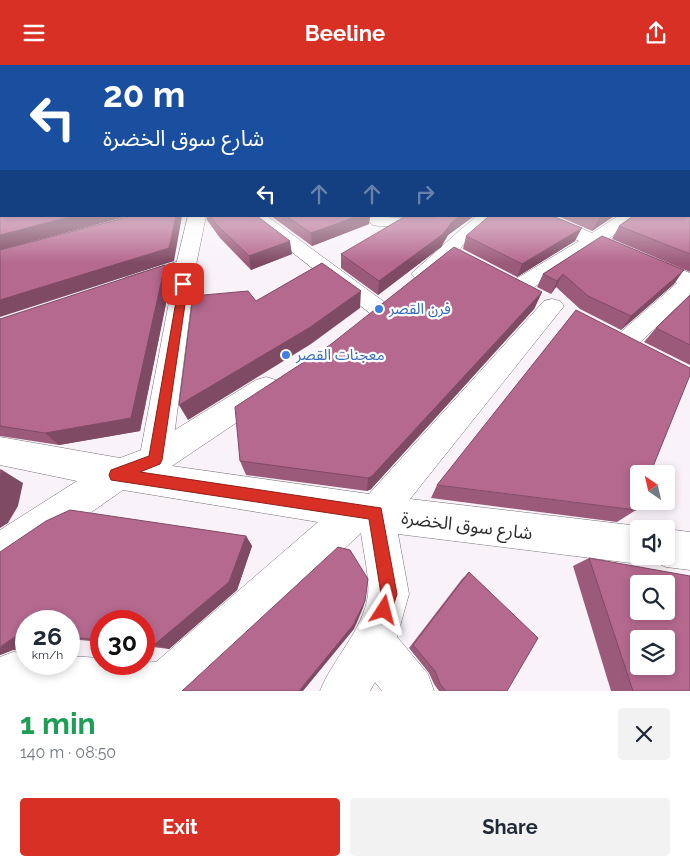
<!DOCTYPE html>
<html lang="en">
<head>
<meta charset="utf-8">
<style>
  :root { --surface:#fff; --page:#f2f2f3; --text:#1f2937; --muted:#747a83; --accent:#d93025 }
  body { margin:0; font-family:Raleway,"Noto Sans Arabic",sans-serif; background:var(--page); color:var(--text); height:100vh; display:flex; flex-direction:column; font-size:19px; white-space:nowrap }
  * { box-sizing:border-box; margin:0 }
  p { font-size:16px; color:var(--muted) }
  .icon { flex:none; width:28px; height:28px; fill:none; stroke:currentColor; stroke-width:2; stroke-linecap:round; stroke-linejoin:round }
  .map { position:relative; height:626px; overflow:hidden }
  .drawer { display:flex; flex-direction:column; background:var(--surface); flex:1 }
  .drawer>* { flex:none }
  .banner { position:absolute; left:0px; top:0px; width:690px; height:152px; box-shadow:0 2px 8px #0003; background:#1a4fa0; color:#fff; overflow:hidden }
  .needle { width:32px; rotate:326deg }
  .fabs { position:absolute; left:630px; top:400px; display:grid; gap:10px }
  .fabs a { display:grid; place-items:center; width:45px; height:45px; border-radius:5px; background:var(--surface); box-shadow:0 2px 8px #0003; font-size:25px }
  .speed { position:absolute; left:15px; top:545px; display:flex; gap:10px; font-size:25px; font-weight:700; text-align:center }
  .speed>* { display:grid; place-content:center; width:65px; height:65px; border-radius:50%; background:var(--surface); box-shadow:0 2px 8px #0003; line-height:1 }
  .speed small { font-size:12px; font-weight:400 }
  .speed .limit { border:8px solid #d22; background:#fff; color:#111 }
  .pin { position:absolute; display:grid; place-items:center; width:42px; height:42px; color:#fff; margin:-21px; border-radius:10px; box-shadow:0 2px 8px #0006 }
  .me { position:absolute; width:55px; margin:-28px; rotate:9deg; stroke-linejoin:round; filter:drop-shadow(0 0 4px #0008) }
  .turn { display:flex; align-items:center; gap:18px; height:105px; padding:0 20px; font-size:22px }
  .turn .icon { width:65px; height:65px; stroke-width:2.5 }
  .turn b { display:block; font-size:35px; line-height:42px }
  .lanes { display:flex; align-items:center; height:48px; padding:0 20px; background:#0003; justify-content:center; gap:25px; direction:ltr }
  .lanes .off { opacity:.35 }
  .round { display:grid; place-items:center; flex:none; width:52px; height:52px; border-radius:5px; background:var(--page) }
  .overview { display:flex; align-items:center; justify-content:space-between; height:85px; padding:0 20px }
  h1 { font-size:30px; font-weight:700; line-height:38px; color:#1e9e55 }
  .action { display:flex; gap:10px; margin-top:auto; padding:10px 20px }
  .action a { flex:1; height:58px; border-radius:5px; background:var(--accent); color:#fff; font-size:20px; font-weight:700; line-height:58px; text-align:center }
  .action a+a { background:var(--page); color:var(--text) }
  header { display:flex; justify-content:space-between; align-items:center; height:65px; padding:0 20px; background:var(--accent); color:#fff; font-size:22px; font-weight:700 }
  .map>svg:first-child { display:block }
</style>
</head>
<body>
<header><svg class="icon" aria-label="menu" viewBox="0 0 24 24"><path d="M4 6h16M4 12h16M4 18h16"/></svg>Beeline<svg class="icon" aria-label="share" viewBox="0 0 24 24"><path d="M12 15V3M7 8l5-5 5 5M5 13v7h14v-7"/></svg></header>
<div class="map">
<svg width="690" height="626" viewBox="0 0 690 626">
  <rect width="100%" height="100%" fill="#f9f3f9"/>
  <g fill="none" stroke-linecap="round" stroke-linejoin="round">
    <g stroke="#767176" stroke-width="1">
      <g id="minor">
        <path d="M246 151H267L387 239 391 244 387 249 379 252 371 249Z"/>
        <path d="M363 151 427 154 433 155 436 159 433 163 427 164 379 161 373 160Z"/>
        <path d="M477 151H498L463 180 456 191 429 213 422 215 415 213 411 209 415 205C437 187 455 168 477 151Z"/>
        <path d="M528 151H553L592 168 618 151H640L608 174 690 208V230L632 285 623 288 614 285 610 279 614 273 677 218 595 182 525 228 517 230 509 228 506 223 509 218 579 176 531 155Z"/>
        <path d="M186 194 193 196 196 200 193 204 133 225 125 223 122 218 125 213Z"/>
        <path d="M552 234 560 236 564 241 560 246 410 434 639 461 645 464H639V491H666V464L690 467V505L666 502 653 496 651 494 639 499 398 469 409 529 397 572 428 609 434 626H382L375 617 370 626H320C333 593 363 566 368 530 370 515 363 484 361 468L193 626H0V592L13 587 26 588V599H69V591L101 593V599L156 597 318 457 123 425 14 501 0 506V465L77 416 0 400V372L120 393 144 384 256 315 266 312 276 315 280 323 276 331 172 401 369 429 544 236Z"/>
      </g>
    </g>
    <g stroke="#767176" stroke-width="1">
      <path id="tertiary" d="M188 151H206L196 200 171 395 167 405 155 410 143 405 139 395 176 200Z"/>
    </g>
    <use href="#minor" fill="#fff" fill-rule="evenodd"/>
    <use href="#tertiary" fill="#fff" fill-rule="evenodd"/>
  </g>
  <g fill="#9c5a7b">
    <path d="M690 111V207L612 174 619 161Z"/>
    <path d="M206 151H257L292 189 251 205 220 173 207 155Z"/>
    <path d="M271 151H370L369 159 312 181Z"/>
    <path d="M416 151H474L448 170 441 182 378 230 341 203V189Z"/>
    <path d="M558 151H614L592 166Z"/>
    <path d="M466 171 575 176 517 212 463 184Z"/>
    <path d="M602 171 674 219 621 265 580 244 556 222 551 229 537 222 543 209Z"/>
    <path d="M171 214 140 366 59 380 0 371V254Z"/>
    <path d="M542 227 534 244 371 424 367 426 246 410 240 396Z"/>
    <path d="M690 230V300L644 277 656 263Z"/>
    <path d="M437 420 636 445 617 457 431 433Z"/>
    <path d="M246 471 252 481 237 525 169 584 144 581V556H101V577L69 574V556H26V586L13 585 0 590V487Z"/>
    <path d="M589 493 690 626H611L573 501Z"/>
    <path d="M469 507 507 626H439L434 619 429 608 409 583 462 514Z"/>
  </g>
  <g fill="#7f4a64">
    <path d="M73 151H129L0 185V170Z"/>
    <path d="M176 151H182L174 196 0 252V235Z"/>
    <path d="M358 151H370L369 159 312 181 311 168Z"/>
    <path d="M460 151H474L448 170 441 182 378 230 379 216 451 158Z"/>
    <path d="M602 151H614L592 166 599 153Z"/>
    <path d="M582 163 575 176 517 212 522 199Z"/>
    <path d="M290 176 292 189 251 205 249 191Z"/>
    <path d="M165 200 171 214 140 366 59 380 45 368Z"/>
    <path d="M684 205 674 219 621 265 631 251Z"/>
    <path d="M563 209 556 222 551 229 557 216Z"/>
    <path d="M361 226 360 243 311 279 188 355 179 340Z"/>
    <path d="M542 227 534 244 371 424 367 426 368 413Z"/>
    <path d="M2 405 23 418 18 441 8 458 0 463V412Z"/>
    <path d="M246 471 252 481 237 525 169 584 154 580Z"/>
    <path d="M365 536 363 543 354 564 303 626H299Z"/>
    <path d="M22 567 26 568V586L0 583Z"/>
    <path d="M0 583 13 585 0 590Z"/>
  </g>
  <g fill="#b5698f" stroke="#7f4a64" fill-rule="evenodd">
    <path d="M0 111H1V151H73L0 170Z"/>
    <path d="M689 111H690V189L619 161 633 151H689Z"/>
    <path d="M132 151H176L169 183 0 235V185Z"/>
    <path d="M210 151H257L290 176 249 191 217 160Z"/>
    <path d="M286 151H358L311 168Z"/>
    <path d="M436 151H460L451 158 443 169 379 216 341 189 404 152H436Z"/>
    <path d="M489 151H552L582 163 522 199 466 171Z"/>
    <path d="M602 171 684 205 631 251 588 231 563 209 557 216 543 209Z"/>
    <path d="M454 182 542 227 372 411 368 413 240 396 235 342 330 280Z"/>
    <path d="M322 198 361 226 309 263 179 340 193 231 248 226 256 236Z"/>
    <path d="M165 200 131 353 45 368 0 361V254Z"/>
    <path d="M690 230V280L656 263Z"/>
    <path d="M576 245 690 303V310L650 409H639V436L636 445 437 420Z"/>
    <path d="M0 405H2L0 412Z"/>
    <path d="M70 445 246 471 229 517 154 580 144 579V556H101V575L69 572V556H26V568L22 567 0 582V487L46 456Z"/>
    <path d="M338 482 350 485 368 514 365 536 354 559 299 626H182Z"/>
    <path d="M589 493 690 511V626H633ZM639 519H666V546H639ZM639 574H666V601H639Z"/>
    <path d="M469 507 538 573 507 626H446L440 619 435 606 413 580Z"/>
  </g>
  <linearGradient id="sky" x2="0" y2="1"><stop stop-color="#9cc6ef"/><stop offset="0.56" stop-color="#fcfafc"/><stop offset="1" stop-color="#fcfafc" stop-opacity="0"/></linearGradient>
  <rect width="690" height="198" fill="url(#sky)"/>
  <path fill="#d93025" stroke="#8d1f18" d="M183 216 188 219 162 395 160 399 140 407 381 443 397 529 390 551 384 554 378 551 375 545 381 529 369 454 111 415 109 410 111 405 149 391 179 219Z"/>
  <g fill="#3f7fe0" stroke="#fff" stroke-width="2">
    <circle cx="379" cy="244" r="5"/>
    <circle cx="286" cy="290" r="5"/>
  </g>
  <g text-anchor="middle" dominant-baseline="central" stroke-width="4.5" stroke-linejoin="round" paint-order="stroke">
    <g font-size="15" fill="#366cbe" stroke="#fff" text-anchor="start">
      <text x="389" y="244">فرن القصر</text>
      <text x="296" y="290">معجنات القصر</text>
    </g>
    <g font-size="18" fill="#2f2d2f" stroke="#fff">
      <text transform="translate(467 460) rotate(7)">شارع سوق الخضرة</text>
    </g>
  </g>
</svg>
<div class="fabs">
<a><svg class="needle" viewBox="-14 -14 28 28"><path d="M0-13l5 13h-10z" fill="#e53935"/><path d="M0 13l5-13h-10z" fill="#747a83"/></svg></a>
<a><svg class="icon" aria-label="sound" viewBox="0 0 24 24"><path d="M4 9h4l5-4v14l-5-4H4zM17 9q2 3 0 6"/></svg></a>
<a><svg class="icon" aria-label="search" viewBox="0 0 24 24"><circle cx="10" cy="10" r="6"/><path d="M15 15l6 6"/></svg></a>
<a><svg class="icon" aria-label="layers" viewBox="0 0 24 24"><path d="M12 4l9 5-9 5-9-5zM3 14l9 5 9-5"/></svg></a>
</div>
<div class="speed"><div>26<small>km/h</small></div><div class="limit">30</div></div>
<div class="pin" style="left:183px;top:219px;background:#d93025"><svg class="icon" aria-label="arrive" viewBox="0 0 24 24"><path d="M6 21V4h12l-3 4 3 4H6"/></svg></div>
<svg class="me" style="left:384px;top:545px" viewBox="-20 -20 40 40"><path d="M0-17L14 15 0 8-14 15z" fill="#d93025" stroke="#fff" stroke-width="4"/></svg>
<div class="banner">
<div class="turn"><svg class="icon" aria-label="left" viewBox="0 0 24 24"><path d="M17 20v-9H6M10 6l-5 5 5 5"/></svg><div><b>20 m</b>شارع سوق الخضرة</div></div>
<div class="lanes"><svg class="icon" aria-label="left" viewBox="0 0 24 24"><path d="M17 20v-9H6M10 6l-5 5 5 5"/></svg><svg class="icon off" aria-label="ahead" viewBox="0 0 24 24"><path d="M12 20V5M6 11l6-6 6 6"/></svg><svg class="icon off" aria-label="ahead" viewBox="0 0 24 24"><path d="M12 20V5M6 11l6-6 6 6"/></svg><svg class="icon off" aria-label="right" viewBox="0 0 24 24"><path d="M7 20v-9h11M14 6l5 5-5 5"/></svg></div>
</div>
</div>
<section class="drawer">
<div class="overview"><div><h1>1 min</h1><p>140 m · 08:50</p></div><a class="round"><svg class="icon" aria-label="close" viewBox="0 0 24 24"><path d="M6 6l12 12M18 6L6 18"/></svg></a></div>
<div class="action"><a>Exit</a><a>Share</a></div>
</section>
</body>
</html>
